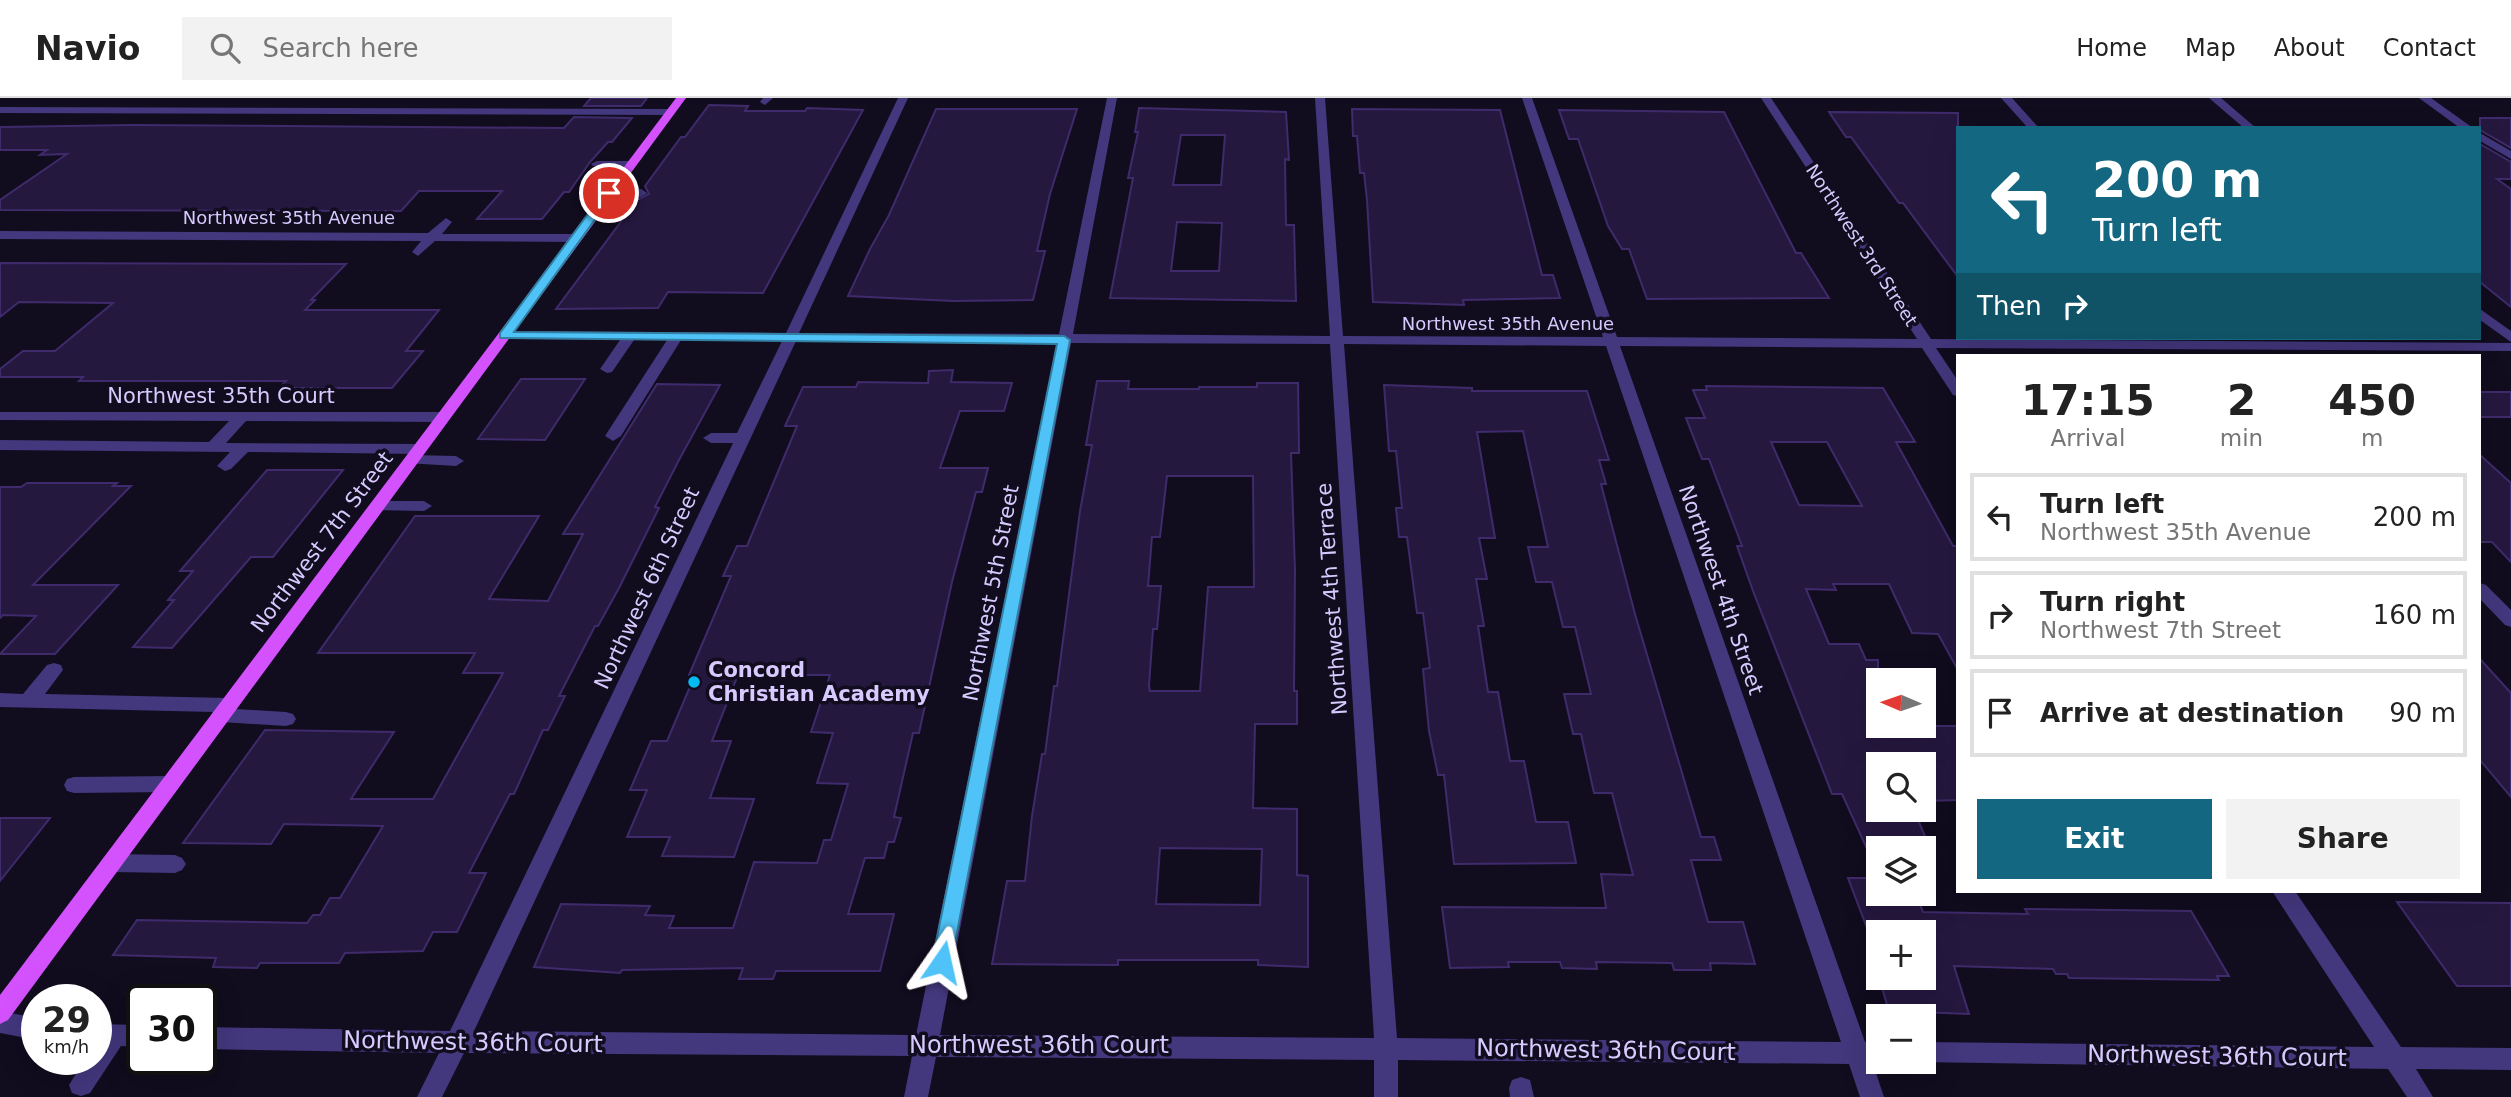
<!DOCTYPE html>
<html lang="en">
<head>
<meta charset="utf-8">
<style>
  :root { --surface:#fff; --page:#f2f2f2; --text:#222; --muted:#767676; --line:#e0e0e0; --accent:#146780 }
  body { margin:0; font-family:"DejaVu Sans",sans-serif; background:var(--page); color:var(--text); height:100vh; display:flex; flex-direction:column; font-size:26px; white-space:nowrap }
  * { box-sizing:border-box; margin:0 }
  p { font-size:23px; color:var(--muted) }
  .icon { flex:none; width:38px; height:38px; fill:none; stroke:currentColor; stroke-width:2; stroke-linecap:round; stroke-linejoin:round }
  .map { position:relative; flex:1; overflow:hidden }
  .panel { position:absolute; left:1956px; top:256px; width:525px; height:539px; display:flex; flex-direction:column; background:var(--surface); border-radius:0px; box-shadow:0 7px 28px #0002 }
  .panel>* { flex:none }
  .guide { position:absolute; left:1956px; top:28px; width:525px; height:214px; border-radius:0px; box-shadow:0 7px 28px #0002; background:#146780; color:#fff; overflow:hidden }
  .needle { width:46px; rotate:272deg }
  .tools { position:absolute; left:1866px; top:570px; display:grid; gap:14px }
  .tools a { display:grid; place-items:center; width:70px; height:70px; border-radius:0px; background:var(--surface); box-shadow:0 7px 28px #0002; font-size:35px }
  .speed { position:absolute; left:21px; top:886px; display:flex; gap:14px; font-size:35px; font-weight:700; text-align:center }
  .speed>* { display:grid; place-content:center; width:91px; height:91px; border-radius:50%; background:var(--surface); box-shadow:0 7px 28px #0002; line-height:1 }
  .speed small { font-size:18px; font-weight:400 }
  .speed .limit { border:4px solid #111; border-radius:10px; background:#fff; color:#111 }
  .pin { position:absolute; display:grid; place-items:center; width:60px; height:60px; color:#fff; margin:-30px; border:4px solid #fff; border-radius:50%; box-shadow:0 2px 7px #0007 }
  .me { position:absolute; width:77px; margin:-38px; rotate:11deg; stroke-linejoin:round; filter:drop-shadow(0 0 5px #0008) }
  .turn { display:flex; align-items:center; gap:24px; height:147px; padding:0 21px; font-size:32px }
  .turn .icon { width:91px; height:91px; stroke-width:2.5 }
  .turn b { display:block; font-size:49px; line-height:60px }
  .then { display:flex; align-items:center; height:66px; padding:0 21px; background:#0003; gap:14px; font-size:26px }
  .eta { display:flex; justify-content:space-evenly; align-items:center; height:119px; text-align:center }
  .eta b { font-size:42px; font-weight:700; line-height:49px }
  .button { display:flex; gap:14px; margin-top:auto; padding:14px 21px }
  .button a { flex:1; height:80px; border-radius:0px; background:var(--accent); color:#fff; font-size:28px; font-weight:700; line-height:80px; text-align:center }
  .button a+a { background:var(--page); color:var(--text) }
  ul { padding:0; list-style:none }
  li { display:flex; align-items:center; gap:21px; height:88px; margin:0 14px 10px; padding:0 7px; border:4px solid var(--line); border-radius:0px }
  li div { flex:1 }
  li b { display:block; font-size:26px }
  li em { font-style:normal }
  header { display:flex; align-items:center; gap:42px; box-sizing:border-box; height:98px; padding:0 35px; background:var(--surface); border-bottom:2px solid var(--line) }
  header strong { font-size:33px }
  nav { display:flex; gap:38px; margin-inline-start:auto; font-size:24px }
  .search { width:490px; height:63px; background:var(--page); display:flex; align-items:center; gap:18px; box-sizing:border-box; padding:0 24px; border-radius:0px; color:var(--muted); font-size:26px }
  .map>svg:first-child { display:block }
</style>
</head>
<body>
<header>
<strong>Navio</strong>
<div class="search"><svg class="icon" aria-label="search" viewBox="0 0 24 24"><circle cx="10" cy="10" r="6"/><path d="M15 15l6 6"/></svg>Search here</div>
<nav><a>Home</a><a>Map</a><a>About</a><a>Contact</a></nav>
</header>
<div class="map">
<svg width="2511" height="999" viewBox="0 0 2511 999">
  <rect width="100%" height="100%" fill="#110c1e"/>
  <g fill="#25183f" stroke="#3f2b6b" stroke-width="2" fill-rule="evenodd">
    <path d="M591 0H647L641 8H584Z"/>
    <path d="M709 7 748 8 745 13H805L807 10 863 12 763 195 668 194 658 210 556 211 637 102 649 96 645 88 681 39H685Z"/>
    <path d="M1139 10 1286 14 1289 62 1285 61 1286 127H1294L1296 203 1110 200 1133 80H1128L1138 34H1135ZM1181 37H1225L1221 87H1173ZM1177 124 1222 125 1219 173H1171Z"/>
    <path d="M936 11H1077L1050 96 1037 153H1045L1033 202 953 203 848 198 870 151 889 117Z"/>
    <path d="M1352 11 1500 12 1542 177H1553L1560 200 1463 202 1464 207 1373 204 1367 102 1364 75H1360L1357 38H1353Z"/>
    <path d="M1559 12 1724 14 1796 155H1801L1829 200 1647 201 1629 151H1622L1608 128 1578 41H1569Z"/>
    <path d="M1829 14 1958 15V179L1903 105H1899L1851 39H1846Z"/>
    <path d="M574 19 632 20 612 44H608L590 64 569 94H564L542 121H477L502 93H419L401 113 0 112V102L67 56 40 57 47 52H0V29L132 27 564 30Z"/>
    <path d="M2480 20H2511V50L2480 32Z"/>
    <path d="M2480 46 2511 64V81H2497L2511 91V209L2480 184Z"/>
    <path d="M0 165 346 166 311 202H315L305 212H439L406 253H423L392 290H279L286 283H79L83 279H0V271L23 253H55L113 205 19 204 0 219Z"/>
    <path d="M953 272 951 284 1012 285 1004 313H960L940 370H988L982 394H976L952 484 919 635H913L894 719 901 720 894 744H888L884 760H865L848 816H894L880 873H776L773 881H739L743 870 622 872 620 875 534 869 561 806 650 808 645 817 674 818 669 830H733L754 764 817 765 824 742H831L848 686 817 685 833 635 811 634 830 577H738L712 643H731L710 700 754 701 734 759 662 758 670 739H627L647 692H630L651 643H667L695 577H689L731 478H723L737 448H747L797 328H785L803 289H856L858 284 928 285 929 273Z"/>
    <path d="M521 281H585L545 342 478 341Z"/>
    <path d="M1097 283H1129L1128 291H1199V289H1257V285H1298L1299 355H1291L1295 472 1294 593H1297V626H1255L1253 710 1297 711V777L1308 778V869L1258 867V862H1118V867L992 866 1007 783H1025L1032 718 1042 656H1045L1054 588H1057L1080 413 1092 347H1086ZM1167 378H1253L1254 489H1208L1200 593H1150L1149 588 1153 531H1157L1161 488H1148L1152 439H1160ZM1160 750 1262 751 1260 807 1156 806Z"/>
    <path d="M657 286 720 287 679 362 655 409 659 410 619 490 598 528H595L559 598H565L548 632H543L514 696H510L469 775H486L457 834H433L423 853 345 855 339 865H260L257 870 213 869 216 860 113 857 137 822 307 825 313 817H320L330 800H340L383 728 284 726 271 746 183 745 265 632 394 634 351 701H433L503 575H463L475 555H318L415 418H539L489 501 548 503 583 436H563Z"/>
    <path d="M1384 287 1472 290V293H1587L1609 362H1599L1606 386H1601L1635 516 1701 739H1714L1721 762H1691L1708 824H1743L1755 866 1710 865 1711 872H1674L1672 865 1596 864 1597 871 1562 870 1560 864H1508L1509 869 1450 870 1442 809 1606 810 1601 776 1633 777 1612 695H1594L1581 636H1573L1564 596H1591L1575 529H1563L1552 484H1536L1528 449H1548L1523 333 1477 334 1495 440H1479L1487 481H1476L1484 528H1478L1488 594H1498L1510 663H1524L1536 724H1568L1576 765 1454 766 1444 677H1438L1429 633 1423 571 1430 570 1423 515H1417L1407 439H1399L1396 410H1402L1396 353H1389Z"/>
    <path d="M1706 288 1883 290 1915 344H1896L1953 448H1958V572L1938 536 1912 535 1889 486H1833L1836 492 1806 491 1829 546H1859L1866 562H1878V628H1958V702L1923 703V667H1878V712H1914L1929 748 1878 751V775L1842 696H1832L1753 493 1737 448H1742L1709 361H1702L1686 320H1705L1693 292H1707ZM1771 344H1827L1862 408 1799 407Z"/>
    <rect x="2480" y="294" width="31" height="25"/>
    <path d="M2480 357 2511 385V464L2492 444H2480Z"/>
    <path d="M267 372H343L273 459H251L172 550 133 549 174 502H168L193 473H180Z"/>
    <path d="M27 385H117L113 388H131L33 487H118L55 556H0L36 518 3 517 0 520V389H21Z"/>
    <path d="M2480 561 2511 595V699L2480 662Z"/>
    <path d="M0 720H50L0 783Z"/>
    <path d="M1848 780H1878V796L1916 797 1923 814 2028 816 2025 811 2191 813 2229 878H2217L2219 882 2069 880 2067 876H2056L2053 871 1954 868 1969 916 1889 913 1879 880 1923 882V835H1878V851H1875Z"/>
    <path d="M2397 804 2511 805V888H2457Z"/>
  </g>
  <g fill="none" stroke-linecap="round" stroke-linejoin="round">
    <g fill="#43377d" fill-rule="evenodd">
      <path d="M763 0H773L765 7 760 4Z"/>
      <path d="M898 0H908L799 235 1059 236 1107 0H1117L1073 236 1330 238 1315 0H1325L1343 238 1603 239 1522 0H1532L1617 239 1917 241 1761 0H1771L1931 241 2511 245V253L1936 250 1958 283V298L1953 297 1922 250 1620 248 1865 944H1878V964H1883L1873 966 1884 999H1860L1849 966 1398 962V999H1374V962L936 959 928 999H904L912 958 464 955 442 999H417L439 955 201 951V929L450 933 733 345H711L703 340 711 335H737L782 243 681 242 621 338 613 343 605 338 667 242H634L612 274 607 275 600 271 620 242 505 241 498 237 505 233 786 235ZM796 243 1057 244 916 937 474 933ZM1071 245 1330 246 1374 940 940 937ZM1344 246 1606 248 1841 944 1397 940Z"/>
      <path d="M2001 0H2012L2039 30H2028Z"/>
      <path d="M2209 0H2221L2256 30H2244Z"/>
      <path d="M2419 0H2431L2473 30H2460Z"/>
      <path d="M0 9 670 11 675 14 670 17 0 15Z"/>
      <path d="M2480 35 2511 53V61L2480 43Z"/>
      <path d="M597 63H630L636 66 630 69 593 68 591 66Z"/>
      <path d="M609 91H641L647 95 641 99 605 98 603 95Z"/>
      <path d="M446 120 452 124 442 136H577L583 140 577 144 435 143 418 158 412 154 421 143 0 141V133L428 135Z"/>
      <path d="M2480 211 2511 233V244L2480 222Z"/>
      <path d="M0 314H443L451 319 443 324 246 323 226 345 419 346 427 351 419 356 248 354 231 371 225 373 217 368 230 354 0 352V342L209 344 229 323 0 322Z"/>
      <path d="M411 357 456 358 464 363 456 368 405 365 403 362Z"/>
      <path d="M377 403H424L432 408 424 413 371 412 369 408Z"/>
      <path d="M2480 485 2486 487 2511 512V529L2505 527 2480 501Z"/>
      <path d="M54 565 61 567 63 572 45 596 229 600 236 602 238 607 236 611 286 614 293 616 296 621 293 626 286 628 221 624 214 622 211 617 213 614 0 609V595L23 596 47 567Z"/>
      <path d="M170 678 177 680 180 686 177 692 170 694 74 695 67 693 64 687 67 681 74 679Z"/>
      <path d="M111 756 175 757 182 760 186 766 182 772 175 775 111 774 104 771 100 765 104 759Z"/>
      <path d="M2272 793H2295L2401 949 2511 950V972L2416 971 2433 999H2407L2388 971 1918 964H1923V944L2374 949Z"/>
      <path d="M0 913 37 920V942L0 935Z"/>
      <path d="M96 926 142 927V949L121 948 90 995 81 998 72 995 69 987 85 961H96Z"/>
      <path d="M1521 979 1530 982 1534 999H1510L1509 990 1512 982Z"/>
    </g>
    <path fill="#d352fd" fill-rule="evenodd" d="M676 0H686L8 922 0 926V897Z"/>
  </g>
  <path fill="#4fc3f7" stroke="#337fa1" stroke-width="2" d="M609 92 614 95 514 234 1064 238 1070 242 950 871 942 874 935 871 932 864 1057 246 500 240V235L605 93Z"/>
  <circle fill="#02bbf2" stroke="#110c1e" stroke-width="2.5" cx="694" cy="584" r="7"/>
  <g text-anchor="middle" dominant-baseline="central" stroke-width="7" stroke-linejoin="round" paint-order="stroke">
    <g font-size="18" fill="#d6cafe" stroke="#110c1e">
      <text x="289" y="119">Northwest 35th Avenue</text>
      <text transform="translate(1862 147) rotate(57)">Northwest 3rd Street</text>
      <text x="1508" y="225">Northwest 35th Avenue</text>
    </g>
    <g font-size="21" fill="#d6cafe" stroke="#110c1e">
      <text x="221" y="298">Northwest 35th Court</text>
      <text transform="translate(322 444) rotate(-53)">Northwest 7th Street</text>
      <text transform="translate(647 490) rotate(-65)">Northwest 6th Street</text>
      <text transform="translate(1721 492) rotate(71)">Northwest 4th Street</text>
      <text transform="translate(991 495) rotate(-79)">Northwest 5th Street</text>
      <text transform="translate(1332 501) rotate(-94)">Northwest 4th Terrace</text>
    </g>
    <g font-size="21" font-weight="bold" fill="#d6cafe" stroke="#110c1e" text-anchor="start">
      <text x="708" y="572">Concord<tspan x="708" dy="24">Christian Academy</tspan></text>
    </g>
    <g font-size="24" fill="#d6cafe" stroke="#110c1e">
      <text transform="translate(473 944) rotate(1)">Northwest 36th Court</text>
      <text x="1039" y="947">Northwest 36th Court</text>
      <text transform="translate(1606 952) rotate(1)">Northwest 36th Court</text>
      <text transform="translate(2217 958) rotate(1)">Northwest 36th Court</text>
    </g>
  </g>
</svg>
<div class="tools">
<a><svg class="needle" viewBox="-14 -14 28 28"><path d="M0-13l5 13h-10z" fill="#e53935"/><path d="M0 13l5-13h-10z" fill="#767676"/></svg></a>
<a><svg class="icon" aria-label="search" viewBox="0 0 24 24"><circle cx="10" cy="10" r="6"/><path d="M15 15l6 6"/></svg></a>
<a><svg class="icon" aria-label="layers" viewBox="0 0 24 24"><path d="M12 4l9 5-9 5-9-5zM3 14l9 5 9-5"/></svg></a>
<a>+</a>
<a>−</a>
</div>
<div class="speed"><div>29<small>km/h</small></div><div class="limit">30</div></div>
<div class="pin" style="left:609px;top:95px;background:#d93025"><svg class="icon" aria-label="arrive" viewBox="0 0 24 24"><path d="M6 21V4h12l-3 4 3 4H6"/></svg></div>
<svg class="me" style="left:942px;top:864px" viewBox="-20 -20 40 40"><path d="M0-17L14 15 0 8-14 15z" fill="#4fc3f7" stroke="#fff" stroke-width="4"/></svg>
<div class="guide">
<div class="turn"><svg class="icon" aria-label="left" viewBox="0 0 24 24"><path d="M17 20v-9H6M10 6l-5 5 5 5"/></svg><div><b>200 m</b>Turn left</div></div>
<div class="then">Then<svg class="icon" aria-label="right" viewBox="0 0 24 24"><path d="M7 20v-9h11M14 6l5 5-5 5"/></svg></div>
</div>
<section class="panel">
<div class="eta">
<div><b>17:15</b><p>Arrival</p></div>
<div><b>2</b><p>min</p></div>
<div><b>450</b><p>m</p></div>
</div>
<ul>
<li><svg class="icon" aria-label="left" viewBox="0 0 24 24"><path d="M17 20v-9H6M10 6l-5 5 5 5"/></svg><div><b>Turn left</b><p>Northwest 35th Avenue</p></div><em>200 m</em></li>
<li><svg class="icon" aria-label="right" viewBox="0 0 24 24"><path d="M7 20v-9h11M14 6l5 5-5 5"/></svg><div><b>Turn right</b><p>Northwest 7th Street</p></div><em>160 m</em></li>
<li><svg class="icon" aria-label="arrive" viewBox="0 0 24 24"><path d="M6 21V4h12l-3 4 3 4H6"/></svg><div><b>Arrive at destination</b></div><em>90 m</em></li>
</ul>
<div class="button"><a>Exit</a><a>Share</a></div>
</section>
</div>
</body>
</html>
